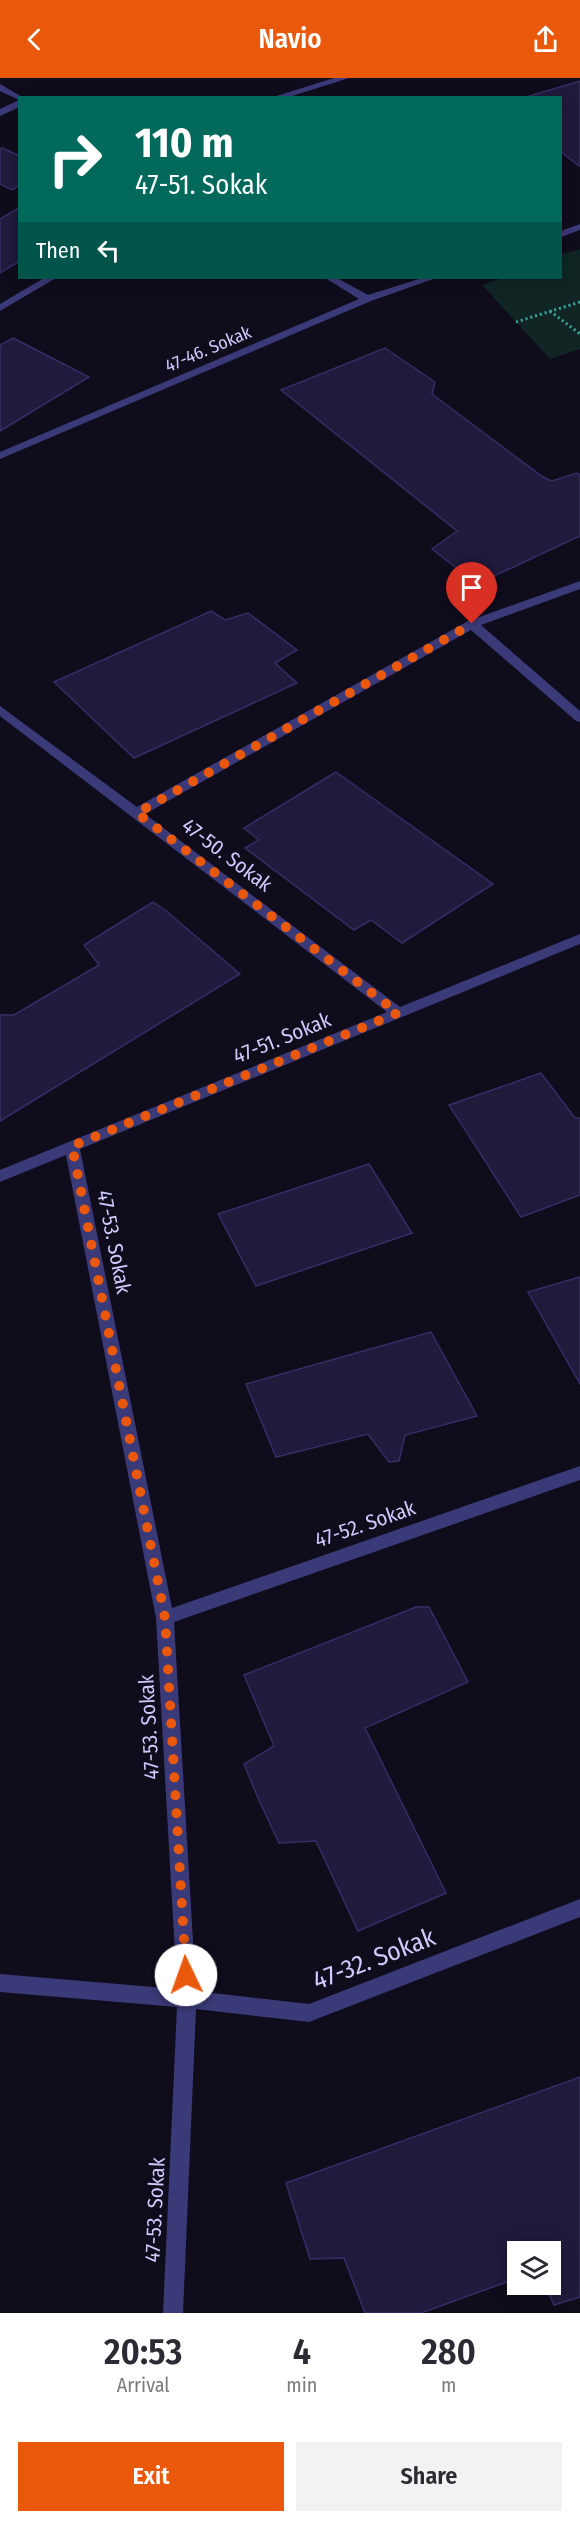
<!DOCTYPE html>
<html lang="en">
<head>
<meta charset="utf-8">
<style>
  :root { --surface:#fff; --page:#f2f2f3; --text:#2b2b33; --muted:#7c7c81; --accent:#ea580c }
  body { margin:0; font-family:"Fira Sans Condensed",sans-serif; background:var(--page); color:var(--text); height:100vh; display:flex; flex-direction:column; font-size:22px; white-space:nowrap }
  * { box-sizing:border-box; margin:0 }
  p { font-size:20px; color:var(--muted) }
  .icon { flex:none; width:33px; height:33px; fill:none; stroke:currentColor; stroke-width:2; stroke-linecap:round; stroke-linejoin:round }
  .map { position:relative; height:2235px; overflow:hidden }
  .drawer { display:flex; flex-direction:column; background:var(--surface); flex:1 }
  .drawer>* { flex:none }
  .hud { position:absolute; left:18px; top:18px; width:544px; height:183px; border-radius:0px; box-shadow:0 3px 15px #0003; background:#00695c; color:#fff; overflow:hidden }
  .buttons { position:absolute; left:507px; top:2163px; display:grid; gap:12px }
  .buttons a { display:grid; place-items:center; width:54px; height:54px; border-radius:0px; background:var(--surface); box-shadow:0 3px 15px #0003; font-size:30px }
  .pin { position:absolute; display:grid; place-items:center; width:51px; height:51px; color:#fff; margin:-62px -26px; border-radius:50% 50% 50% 0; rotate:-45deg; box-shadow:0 0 6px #0007 }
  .pin .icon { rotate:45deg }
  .me { position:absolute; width:66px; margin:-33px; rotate:357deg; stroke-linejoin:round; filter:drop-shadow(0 0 4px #0008) }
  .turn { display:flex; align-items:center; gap:21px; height:126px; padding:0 18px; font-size:27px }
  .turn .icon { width:78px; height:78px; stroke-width:2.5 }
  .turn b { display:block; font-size:42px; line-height:51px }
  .then { display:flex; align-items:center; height:57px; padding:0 18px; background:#0003; gap:12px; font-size:22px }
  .eta { display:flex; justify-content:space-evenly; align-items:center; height:102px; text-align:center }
  .eta b { font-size:36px; font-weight:600; line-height:42px }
  .cta { display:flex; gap:12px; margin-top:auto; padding:12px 18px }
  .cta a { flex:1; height:69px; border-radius:0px; background:var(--accent); color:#fff; font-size:24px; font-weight:600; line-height:69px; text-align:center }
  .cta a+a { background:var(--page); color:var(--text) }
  header { display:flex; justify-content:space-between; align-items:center; height:78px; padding:0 18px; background:var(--accent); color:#fff; font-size:27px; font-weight:600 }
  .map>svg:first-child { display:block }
</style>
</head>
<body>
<header><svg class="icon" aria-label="back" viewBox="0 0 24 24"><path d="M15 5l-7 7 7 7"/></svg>Navio<svg class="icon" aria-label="share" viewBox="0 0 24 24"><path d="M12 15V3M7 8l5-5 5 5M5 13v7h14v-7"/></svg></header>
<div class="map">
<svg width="580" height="2235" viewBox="0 0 580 2235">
  <rect width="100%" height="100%" fill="#0f0c1c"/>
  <path fill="#102524" d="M580 171V271L550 281 482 207 501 200H561V176Z"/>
  <g fill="#201a3c" stroke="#372d66" stroke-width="1.5">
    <path d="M580 3V87L579 88 561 74V20H523Z"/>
    <path d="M2 70 20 78V107L12 112 0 106V71Z"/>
    <path d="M20 129V183L0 195V141Z"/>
    <path d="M13 260 89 299 0 353V267Z"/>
    <path d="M385 270 435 304 432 316 543 399 552 403 577 395 580 397V458L477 506 432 471 457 453 281 312Z"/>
    <path d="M211 533 225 542 248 535 297 572 275 585 297 605 134 680 54 604Z"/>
    <path d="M336 694 493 806 402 865 371 842 354 852 245 770 259 762 244 750Z"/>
    <path d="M153 824 165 832 240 896 0 1043V937H14L99 887 84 867Z"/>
    <path d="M541 995 575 1040H580V1117L521 1139 449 1027Z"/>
    <path d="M369 1086 412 1155 256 1208 218 1136Z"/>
    <path d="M580 1199V1306L528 1214Z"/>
    <path d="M431 1254 477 1338 405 1357 399 1383 389 1384 368 1356 276 1379 246 1306Z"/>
    <path d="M416 1529H429L468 1604 365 1650 446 1815 358 1853 316 1763 279 1765 258 1720 244 1686 274 1668 244 1597Z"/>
    <path d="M580 1999V2219L554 2227 545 2206H550V2174H518V2200L421 2235H365L344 2180 310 2181 286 2105Z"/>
  </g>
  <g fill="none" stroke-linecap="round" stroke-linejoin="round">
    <g stroke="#34a79e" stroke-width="3" stroke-dasharray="2 3" stroke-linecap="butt">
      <path d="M550 233 580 256"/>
      <path d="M516 244 580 224"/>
    </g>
    <g fill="#3b3a78" fill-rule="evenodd">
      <path d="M334 0H349L286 20H270Z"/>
      <path d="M0 6 24 20H20V29L0 38V31L19 22 0 13Z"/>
      <path d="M580 146V152L561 159V153Z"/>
      <path d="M44 200H56L0 233V226Z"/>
      <path d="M325 200H337L368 217 422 200H436L371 223 0 381V374L359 221Z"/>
      <path d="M580 503V511L481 547 580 633V644L576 643 471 552 145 736 400 929 580 856V866L80 1071 172 1530 580 1388V1402L174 1544 196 1913 309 1926 580 1821V1839L309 1944 196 1931 183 2235H163L177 1929 0 1914V1896L177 1911 156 1540 66 1077 0 1104V1092L387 934 0 638V628L137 729 468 543Z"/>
    </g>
  </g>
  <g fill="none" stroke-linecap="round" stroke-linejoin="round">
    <path stroke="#ea580c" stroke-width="10" stroke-dasharray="0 18" d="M186 1897 165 1540 72 1068 398 935 137 735 472 546"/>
  </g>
  <g text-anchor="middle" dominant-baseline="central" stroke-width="6" stroke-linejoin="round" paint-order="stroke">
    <g font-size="18" fill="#cfcafc" stroke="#0f0c1c">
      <text transform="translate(208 271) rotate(-23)">47-46. Sokak</text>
    </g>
    <g font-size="21" fill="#cfcafc" stroke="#0f0c1c">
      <text transform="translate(227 777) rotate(37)">47-50. Sokak</text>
      <text transform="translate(282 960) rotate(-22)">47-51. Sokak</text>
      <text transform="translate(114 1164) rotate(79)">47-53. Sokak</text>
      <text transform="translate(365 1446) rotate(-19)">47-52. Sokak</text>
      <text transform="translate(149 1649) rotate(-93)">47-53. Sokak</text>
      <text transform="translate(155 2132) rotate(-87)">47-53. Sokak</text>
    </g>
    <g font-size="26" fill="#cfcafc" stroke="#0f0c1c">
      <text transform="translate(374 1881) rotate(-21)">47-32. Sokak</text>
    </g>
  </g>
</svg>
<div class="buttons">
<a><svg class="icon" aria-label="layers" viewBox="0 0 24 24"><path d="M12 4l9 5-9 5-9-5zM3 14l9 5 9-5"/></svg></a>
</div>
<div class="pin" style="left:472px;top:546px;background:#d93025"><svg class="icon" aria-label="arrive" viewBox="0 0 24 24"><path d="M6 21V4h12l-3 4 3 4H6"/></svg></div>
<svg class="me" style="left:186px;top:1897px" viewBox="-20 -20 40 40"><circle r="19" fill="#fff"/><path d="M0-13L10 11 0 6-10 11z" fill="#ea580c"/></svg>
<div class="hud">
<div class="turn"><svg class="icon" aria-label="right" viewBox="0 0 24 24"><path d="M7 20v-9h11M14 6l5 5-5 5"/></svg><div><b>110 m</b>47-51. Sokak</div></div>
<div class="then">Then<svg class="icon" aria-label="left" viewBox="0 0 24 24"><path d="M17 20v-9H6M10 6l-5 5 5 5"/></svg></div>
</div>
</div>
<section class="drawer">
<div class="eta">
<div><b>20:53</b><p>Arrival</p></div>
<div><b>4</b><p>min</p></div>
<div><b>280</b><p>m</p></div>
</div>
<div class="cta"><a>Exit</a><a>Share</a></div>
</section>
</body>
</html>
